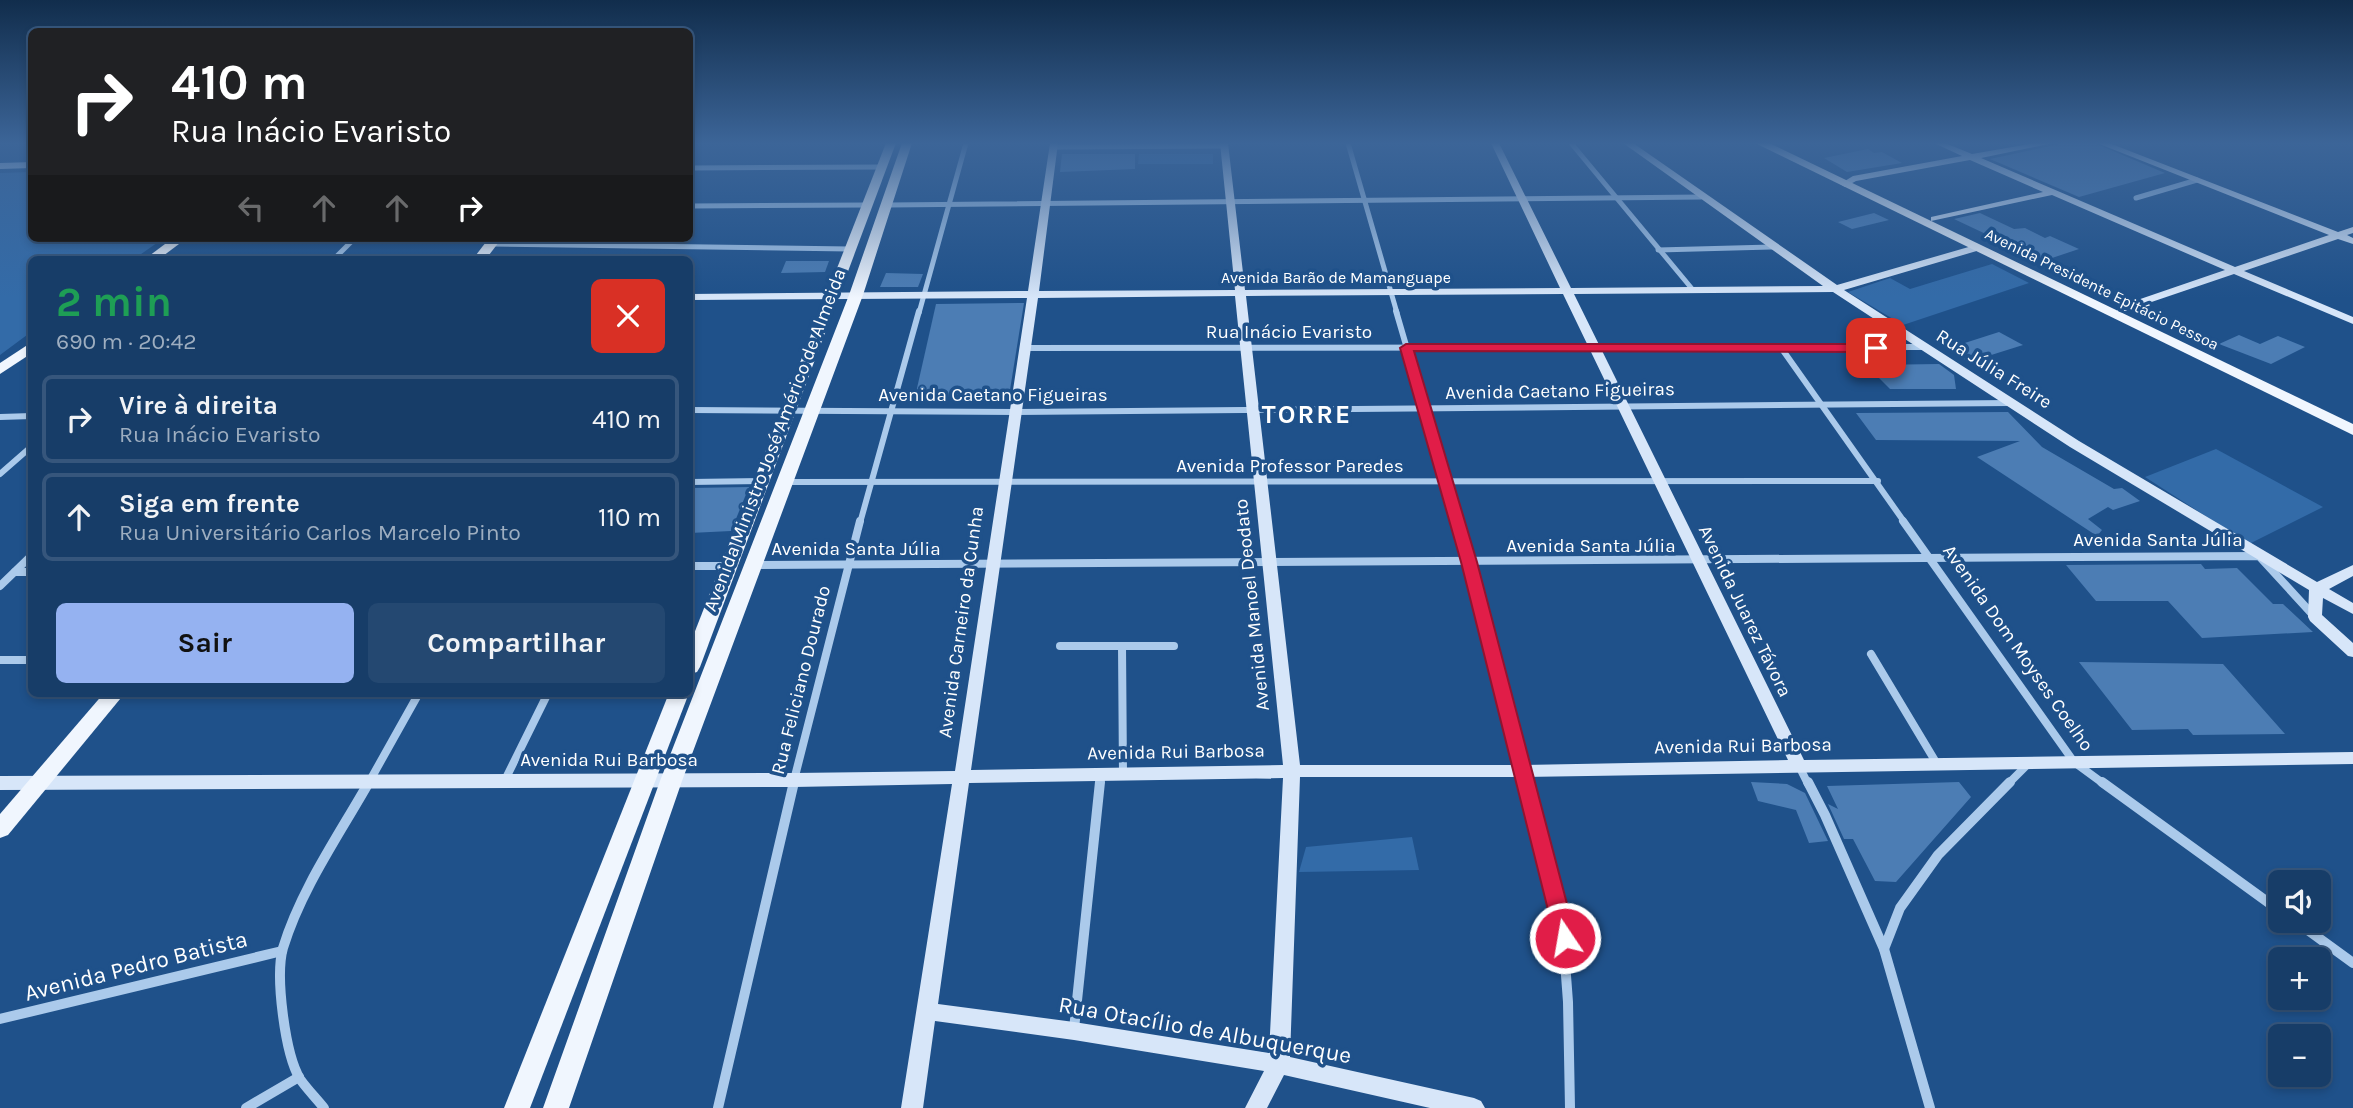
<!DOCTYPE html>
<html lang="pt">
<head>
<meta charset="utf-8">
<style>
  :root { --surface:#173d68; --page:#244871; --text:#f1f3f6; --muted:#9eaec0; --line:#36567c; --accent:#95b2f1 }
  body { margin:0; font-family:Karla,sans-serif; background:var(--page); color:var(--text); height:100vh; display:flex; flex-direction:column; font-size:26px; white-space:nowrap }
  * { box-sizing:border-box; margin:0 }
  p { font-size:23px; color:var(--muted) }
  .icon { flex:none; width:38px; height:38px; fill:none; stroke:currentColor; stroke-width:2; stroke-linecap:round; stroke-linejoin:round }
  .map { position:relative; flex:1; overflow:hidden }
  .details { position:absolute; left:28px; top:256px; width:665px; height:441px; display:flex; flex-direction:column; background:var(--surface); border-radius:10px; box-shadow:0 4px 10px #0003,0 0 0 2px var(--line) }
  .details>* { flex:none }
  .banner { position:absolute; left:28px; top:28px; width:665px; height:214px; border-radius:10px; box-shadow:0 4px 10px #0003,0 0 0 2px var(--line); background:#202124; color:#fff; overflow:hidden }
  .fabs { position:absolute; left:2268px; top:870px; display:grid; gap:14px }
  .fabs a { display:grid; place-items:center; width:63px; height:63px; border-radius:10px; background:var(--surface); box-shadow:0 4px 10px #0003,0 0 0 2px var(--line); font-size:35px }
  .pin { position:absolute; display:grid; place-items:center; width:60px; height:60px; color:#fff; margin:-30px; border-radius:14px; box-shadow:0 4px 10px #0006 }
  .me { position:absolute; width:77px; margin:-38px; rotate:348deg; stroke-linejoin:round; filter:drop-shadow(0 0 5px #0008) }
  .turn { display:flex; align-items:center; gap:24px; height:147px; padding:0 28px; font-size:32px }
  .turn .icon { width:91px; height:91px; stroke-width:2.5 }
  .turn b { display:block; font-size:49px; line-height:60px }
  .lanes { display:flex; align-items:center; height:66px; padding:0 28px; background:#0003; justify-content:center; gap:35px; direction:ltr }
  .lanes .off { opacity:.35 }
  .round { display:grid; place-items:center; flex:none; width:74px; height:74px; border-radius:10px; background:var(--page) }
  .head { display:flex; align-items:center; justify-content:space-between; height:119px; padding:0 28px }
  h1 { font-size:42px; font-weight:700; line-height:52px; color:#1e9e55 }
  .action { display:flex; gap:14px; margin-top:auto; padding:14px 28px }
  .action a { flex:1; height:80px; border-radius:10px; background:var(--accent); color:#111; font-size:28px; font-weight:700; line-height:80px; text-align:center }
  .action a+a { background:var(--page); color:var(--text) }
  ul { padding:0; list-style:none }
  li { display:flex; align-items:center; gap:21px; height:88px; margin:0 14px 10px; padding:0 14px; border:4px solid var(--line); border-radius:10px }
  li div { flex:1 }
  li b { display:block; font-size:26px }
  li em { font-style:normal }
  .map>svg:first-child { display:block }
</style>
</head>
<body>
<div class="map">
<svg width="2353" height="1108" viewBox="0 0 2353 1108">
  <rect width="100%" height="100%" fill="#1f518a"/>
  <g fill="#336ba8">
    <path d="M1139 154H1213V164H1138Z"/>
    <path d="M31 172 32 238H164L134 259H32L31 332 0 355V173Z"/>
    <path d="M1992 264 2029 283 1903 325 1848 292 1890 278 1910 289Z"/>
    <path d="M2216 449 2323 507 2249 544 2145 477Z"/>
    <path d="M1412 837 1419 870 1299 872 1306 847Z"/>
  </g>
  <g fill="#4c7db4">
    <path d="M2064 143H2094L2165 173 2079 197 1990 159Z"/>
    <path d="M1868 149 1874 153 1882 152 1902 163 1847 172 1824 158Z"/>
    <path d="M1062 154H1135V169L1060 172Z"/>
    <path d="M1874 213 1889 220 1852 229 1838 222Z"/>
    <path d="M1980 213 2014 229 2025 228 2045 238 2050 236 2079 249 2043 261 1954 219Z"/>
    <path d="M786 261H829L825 272 781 273Z"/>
    <path d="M886 273 923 274 918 287H880Z"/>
    <path d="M1024 303 1009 396 915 397 936 304Z"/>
    <path d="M1999 332 2023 345 1969 362 1946 349Z"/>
    <path d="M2239 335 2260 344 2278 336 2305 347 2271 364 2219 344Z"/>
    <path d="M1939 364 1954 375 1956 389H1890L1874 373 1871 365Z"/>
    <path d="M2008 412 2042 447 2114 489 2122 488 2140 501 2113 510 2108 507 2088 519 2102 530 2097 536 1977 457 2020 441 1876 440 1856 413Z"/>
    <path d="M749 487 731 531 690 533V488Z"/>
    <path d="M2201 564 2205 569 2237 568 2273 604H2283L2313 632 2202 638 2168 601H2096L2066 565Z"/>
    <path d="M2079 662 2223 664 2285 734 2193 735 2188 729 2132 730Z"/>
    <path d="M1751 782 1787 784 1805 793 1828 841 1809 843 1796 810 1758 801Z"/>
    <path d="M1959 782 1971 797 1896 882 1875 881 1853 839H1844L1828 804 1838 809 1827 786Z"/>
  </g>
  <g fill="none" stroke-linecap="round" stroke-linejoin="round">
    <g stroke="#abcaeb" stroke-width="5">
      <path d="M1348 143 1397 313"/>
      <path d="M1571 143 1693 290"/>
      <path d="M1054 147 1224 146"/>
      <path d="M690 168 881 167"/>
      <path d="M2136 198 2197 180"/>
      <path d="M888 205 1701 197"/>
      <path d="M690 206 867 205"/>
      <path d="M492 244 850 249"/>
      <path d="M1658 250 1771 247"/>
      <path d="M334 259 355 238"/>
      <path d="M919 313 966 143"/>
    </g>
    <g stroke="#abcaeb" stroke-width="6">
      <path d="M1396 311 1458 523"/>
      <path d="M1026 348 1923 347"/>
      <path d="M1782 349 1905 523"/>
      <path d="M690 410 1017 412 2011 403"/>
      <path d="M0 417 32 416"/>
      <path d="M0 474 32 446"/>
      <path d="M690 482 762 481"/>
      <path d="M787 482 1878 481"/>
      <path d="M860 523 919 311"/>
    </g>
    <g stroke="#abcaeb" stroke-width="8">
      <path d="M1457 521 1527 784"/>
      <path d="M1903 521 2074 762 2104 784"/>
      <path d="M755 565 2259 556 2313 615"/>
      <path d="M690 566H727"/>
      <path d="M15 572H32"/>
      <path d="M0 586 32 555"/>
      <path d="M1060 646H1174"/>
      <path d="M1122 646 1123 774"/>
      <path d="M1871 654 1937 764"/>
      <path d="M0 660H32"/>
      <path d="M1799 766 1808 784"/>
      <path d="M505 780 548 693"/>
      <path d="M368 784 419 693"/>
      <path d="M793 784 860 521"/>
      <path d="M1100 784 1101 775"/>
      <path d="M2008 784 2028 764"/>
    </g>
    <g stroke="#abcaeb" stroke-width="10">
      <path d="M1527 782 1562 922 1568 1002 1570 1108"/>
      <path d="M1808 782 1825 815 1884 949 1930 1108"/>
      <path d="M2102 782 2280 911"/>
      <path d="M2294 920 2353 963"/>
      <path d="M1884 949 1900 908 1938 855 2010 782"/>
      <path d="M0 1019 282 951"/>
      <path d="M1074 1029 1100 782"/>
      <path d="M246 1108 299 1077"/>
      <path d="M324 1108C316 1098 307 1089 300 1079 285 1054 275 976 283 948 301 889 339 835 369 782"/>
      <path d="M718 1108 794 782"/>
    </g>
    <g fill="#d7e6f9" fill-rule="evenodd">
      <path d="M1050 143H1058L1039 291 1235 290 1220 143H1228L1245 290 1560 288 1491 143H1499L1571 288 1823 286 1623 143H1633L1837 285 1972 246H1980V250L1844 290 2079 441 2317 582 2353 565V576L2329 589 2353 603V614L2323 598 2322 615 2353 643V657L2348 656 2310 621 2308 617 2309 590 2070 447 1833 292 1574 294 1804 760 2353 752V764L1524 777H1300L1290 1057 1474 1098 1481 1101 1485 1108H1430L1284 1075 1267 1108H1245L1264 1071 1074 1040 935 1021 923 1108H901L952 784 794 787 0 790V776L794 773 955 771 1027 298 690 300V294L1028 291ZM1563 294 1788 760 1524 765H1300L1246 296ZM1235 296 1283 765 971 770 1038 298ZM1283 778 1269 1053 1074 1022 938 1004 969 783Z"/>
      <path d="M1934 143H1945L1972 154 2035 143H2053L1981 158 2235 267 2329 235 2097 143H2109L2338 232 2353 227V233L2347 235 2353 238V244L2338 239 2244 271 2353 317V324L2234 274 2125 311H2117V307L2225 270 2052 195 1931 221V217L2043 192 1970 160 1856 181 1845 187 1840 184 1853 176 1962 156Z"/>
      <path d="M32 162V168L0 169V163Z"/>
    </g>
    <g fill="#f0f6fe" fill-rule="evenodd">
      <path d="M886 143H896L700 667 697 672 690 674V644Z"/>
      <path d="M902 143H912L863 295 682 781 569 1108H543L660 781 849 295Z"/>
      <path d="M1755 143H1769L2353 424V435Z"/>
      <path d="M173 238H187L159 259H145Z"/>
      <path d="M489 238H502L486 259H473Z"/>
      <path d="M32 342V353L0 374V363Z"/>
      <path d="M104 693H125L8 835 0 838V814Z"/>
      <path d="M669 693H689L530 1108H504Z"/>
    </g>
  </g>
  <linearGradient id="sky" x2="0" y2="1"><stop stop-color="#112d4c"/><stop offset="0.48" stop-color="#3c6598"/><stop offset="1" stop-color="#3c6598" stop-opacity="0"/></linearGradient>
  <rect width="2353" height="298" fill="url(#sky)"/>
  <path fill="#e11d48" stroke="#92132f" stroke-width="2" d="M1406 344H1876L1883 348 1876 352 1414 351 1477 562 1576 938 1573 945 1565 947 1558 945 1555 938 1461 562 1400 348Z"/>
  <g text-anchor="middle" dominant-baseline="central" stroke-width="7" stroke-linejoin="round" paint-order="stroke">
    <g font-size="16" fill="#fff" stroke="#1f518a">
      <text x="1336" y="277">Avenida Barão de Mamanguape</text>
      <text transform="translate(2102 289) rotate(26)">Avenida Presidente Epitácio Pessoa</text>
    </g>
    <g font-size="19" fill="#fff" stroke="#1f518a">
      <text x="1289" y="332">Rua Inácio Evaristo</text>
      <text transform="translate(1994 369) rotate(32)">Rua Júlia Freire</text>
      <text transform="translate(1560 391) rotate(-1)">Avenida Caetano Figueiras</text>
      <text x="993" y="395">Avenida Caetano Figueiras</text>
      <text transform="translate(775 440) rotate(-69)">Avenida Ministro José Américo de Almeida</text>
      <text x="1290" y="466">Avenida Professor Paredes</text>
      <text x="2158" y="540">Avenida Santa Júlia</text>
      <text x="1591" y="546">Avenida Santa Júlia</text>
      <text x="856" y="549">Avenida Santa Júlia</text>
      <text transform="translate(1252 605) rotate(-96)">Avenida Manoel Deodato</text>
      <text transform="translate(1745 611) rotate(64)">Avenida Juarez Távora</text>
      <text transform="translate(961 622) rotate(-82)">Avenida Carneiro da Cunha</text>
      <text transform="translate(2018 648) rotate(55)">Avenida Dom Moyses Coelho</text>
      <text transform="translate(801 680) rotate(-76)">Rua Feliciano Dourado</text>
      <text transform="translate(1743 746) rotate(-1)">Avenida Rui Barbosa</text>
      <text transform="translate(1176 752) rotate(-1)">Avenida Rui Barbosa</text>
      <text x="609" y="760">Avenida Rui Barbosa</text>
    </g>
    <g font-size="23" fill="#fff" stroke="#1f518a">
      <text transform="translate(136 966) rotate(-14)">Avenida Pedro Batista</text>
      <text transform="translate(1205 1030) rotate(10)">Rua Otacílio de Albuquerque</text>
    </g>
    <g font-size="26" font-weight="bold" letter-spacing="2" fill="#fff" stroke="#1f518a">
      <text x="1307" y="414">TORRE</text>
    </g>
  </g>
</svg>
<div class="fabs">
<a><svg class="icon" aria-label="sound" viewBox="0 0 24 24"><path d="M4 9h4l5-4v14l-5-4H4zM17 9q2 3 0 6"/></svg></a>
<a>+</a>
<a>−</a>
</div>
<div class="pin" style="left:1876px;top:348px;background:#d93025"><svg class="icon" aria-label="arrive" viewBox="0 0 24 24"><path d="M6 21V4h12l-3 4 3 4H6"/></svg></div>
<svg class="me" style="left:1565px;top:938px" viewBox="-20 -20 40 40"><circle r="17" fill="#e11d48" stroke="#fff" stroke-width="3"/><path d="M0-11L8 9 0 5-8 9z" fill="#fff"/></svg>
<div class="banner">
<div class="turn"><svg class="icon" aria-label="right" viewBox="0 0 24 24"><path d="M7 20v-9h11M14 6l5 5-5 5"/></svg><div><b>410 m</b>Rua Inácio Evaristo</div></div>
<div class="lanes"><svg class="icon off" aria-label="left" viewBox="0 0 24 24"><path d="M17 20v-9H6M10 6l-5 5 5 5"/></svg><svg class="icon off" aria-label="ahead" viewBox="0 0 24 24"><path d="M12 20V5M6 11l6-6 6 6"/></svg><svg class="icon off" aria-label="ahead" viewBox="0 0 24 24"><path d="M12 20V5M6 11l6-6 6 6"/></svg><svg class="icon" aria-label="right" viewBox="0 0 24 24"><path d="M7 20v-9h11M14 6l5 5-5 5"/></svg></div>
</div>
<section class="details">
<div class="head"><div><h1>2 min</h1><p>690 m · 20:42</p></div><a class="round" style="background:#d93025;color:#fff"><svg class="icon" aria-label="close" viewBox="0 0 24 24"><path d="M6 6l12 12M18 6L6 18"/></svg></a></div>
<ul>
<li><svg class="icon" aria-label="right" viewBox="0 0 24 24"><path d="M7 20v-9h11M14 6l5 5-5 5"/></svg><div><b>Vire à direita</b><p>Rua Inácio Evaristo</p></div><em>410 m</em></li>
<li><svg class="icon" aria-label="ahead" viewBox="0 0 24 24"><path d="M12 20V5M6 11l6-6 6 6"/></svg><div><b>Siga em frente</b><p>Rua Universitário Carlos Marcelo Pinto</p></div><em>110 m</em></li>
</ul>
<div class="action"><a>Sair</a><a>Compartilhar</a></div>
</section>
</div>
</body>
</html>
